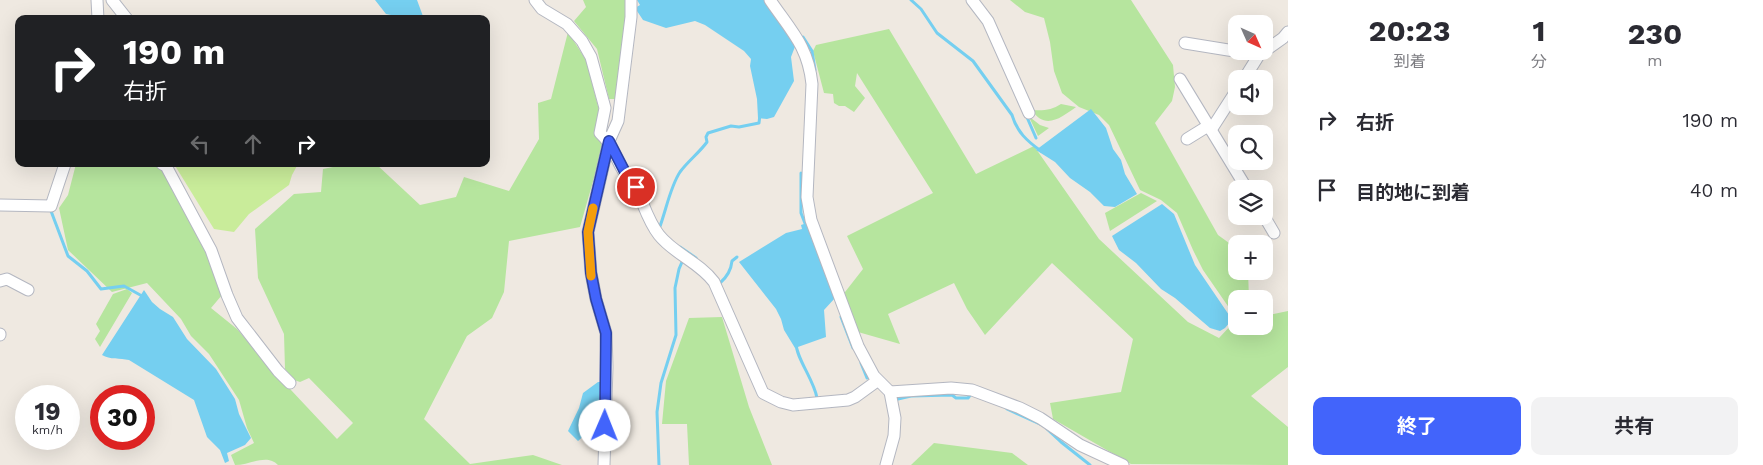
<!DOCTYPE html>
<html lang="ja">
<head>
<meta charset="utf-8">
<style>
  :root { --surface:#fff; --page:#f2f2f3; --text:#2b2b33; --muted:#7c7c81; --accent:#4264fb }
  body { margin:0; font-family:"Work Sans","Noto Sans JP",sans-serif; background:var(--page); color:var(--text); height:100vh; display:flex; flex-direction:column; font-size:19px; white-space:nowrap }
  * { box-sizing:border-box; margin:0 }
  p { font-size:16px; color:var(--muted) }
  .icon { flex:none; width:28px; height:28px; fill:none; stroke:currentColor; stroke-width:2; stroke-linecap:round; stroke-linejoin:round }
  .map { position:relative; flex:1; overflow:hidden }
  .panel { display:flex; flex-direction:column; background:var(--surface); width:475px }
  .panel>* { flex:none }
  .hud { position:absolute; left:15px; top:15px; width:475px; height:152px; border-radius:10px; box-shadow:0 5px 20px #0002; background:#202124; color:#fff; overflow:hidden }
  .needle { width:32px; rotate:135deg }
  .fabs { position:absolute; left:1228px; top:15px; display:grid; gap:10px }
  .fabs a { display:grid; place-items:center; width:45px; height:45px; border-radius:10px; background:var(--surface); box-shadow:0 5px 20px #0002; font-size:25px }
  .speed { position:absolute; left:15px; top:385px; display:flex; gap:10px; font-size:25px; font-weight:700; text-align:center }
  .speed>* { display:grid; place-content:center; width:65px; height:65px; border-radius:50%; background:var(--surface); box-shadow:0 5px 20px #0002; line-height:1 }
  .speed small { font-size:12px; font-weight:400 }
  .speed .limit { border:8px solid #d22; background:#fff; color:#111 }
  .pin { position:absolute; display:grid; place-items:center; width:42px; height:42px; color:#fff; margin:-21px; border:2px solid #fff; border-radius:50%; box-shadow:0 1px 5px #0007 }
  .me { position:absolute; width:55px; margin:-28px; rotate:1deg; stroke-linejoin:round; filter:drop-shadow(0 0 4px #0008) }
  .turn { display:flex; align-items:center; gap:18px; height:105px; padding:0 25px; font-size:22px }
  .turn .icon { width:65px; height:65px; stroke-width:2.5 }
  .turn b { display:block; font-size:35px; line-height:42px }
  .lanes { display:flex; align-items:center; height:48px; padding:0 25px; background:#0003; justify-content:center; gap:25px; direction:ltr }
  .lanes .off { opacity:.35 }
  .eta { display:flex; justify-content:space-evenly; align-items:center; height:85px; text-align:center }
  .eta b { font-size:30px; font-weight:700; line-height:35px }
  .button { display:flex; gap:10px; margin-top:auto; padding:10px 25px }
  .button a { flex:1; height:58px; border-radius:10px; background:var(--accent); color:#fff; font-size:20px; font-weight:700; line-height:58px; text-align:center }
  .button a+a { background:var(--page); color:var(--text) }
  ul { padding:0; list-style:none }
  li { display:flex; align-items:center; gap:15px; height:70px; padding:0 25px }
  li div { flex:1 }
  li b { display:block; font-size:19px }
  li em { font-style:normal }
  main { display:flex; flex:1; min-height:0 }
  .map>svg:first-child { display:block }
</style>
</head>
<body>
<main>
<div class="map">
<svg width="1288" height="465" viewBox="0 0 1288 465">
  <rect width="100%" height="100%" fill="#efe9e1"/>
  <g fill="#b6e59e">
    <path d="M583 0H626V26L616 99H609L597 49 574 21 586 7Z"/>
    <path d="M1010 0H1131L1173 65 1175 87 1172 101 1155 123 1218 235 1236 248V271H1248L1249 299H1236V326H1264V316L1288 311V367L1251 396 1288 427V465L1131 464 1053 419 1050 403 1121 392 1133 339 1052 263 985 335 967 309 954 283 888 314 900 344 851 330 838 301 863 269 847 236 933 193 857 73 855 86 865 98 854 112 845 106H839L834 103 833 94 824 93 813 51 816 45 889 29 976 174 1034 146 1099 239 1188 322 1219 338 1233 323 1232 312 1203 270 1193 250 1177 213 1161 200 1140 190 1109 125 1099 115 1079 107 1062 93 1054 71 1050 42 1044 18 1025 12Z"/>
    <path d="M568 32 586 60 599 110 594 135 604 143 580 227 509 241 504 292 492 318 467 336 424 419 470 464 533 455 562 465H278C267 453 250 465 235 465L231 455 254 443 247 428 239 400 209 354 191 336 181 319 147 283 112 292 68 250 59 208 68 195 76 164H155L163 170 204 242 222 295 211 308 237 329 275 373 337 439 353 423 309 378 300 382 294 380 285 369 284 334 258 278 255 229 294 194 321 192 323 169 348 164H376L420 205 456 197 464 177 509 191 539 139 538 103 551 99Z"/>
    <path d="M1061 104 1076 107C1062 117 1045 131 1032 110 1043 111 1052 110 1061 104Z"/>
    <path d="M1031 118 1040 125 1049 128 1038 136 1030 119Z"/>
    <path d="M1141 193 1157 201 1110 231 1105 213Z"/>
    <path d="M127 289 132 293 100 347 95 339 100 331 96 324 113 294Z"/>
    <path d="M722 317 749 407 772 465H689L687 424H662L666 381 689 318Z"/>
    <path d="M934 443 1012 453 1028 465H911Z"/>
  </g>
  <path fill="#c9ec9a" d="M174 164H298L292 175 289 185 249 214 234 232 214 229Z"/>
  <g fill="#75cff0">
    <path d="M375 0H417L424 19H394L391 15 386 14Z"/>
    <path d="M637 0H765L796 44 791 57 794 81 774 117 767 119 758 118 757 99 750 66 751 59 744 51 705 25 695 21 666 28 643 20 635 8 640 5Z"/>
    <path d="M1091 109 1106 128 1113 149 1121 160 1125 174 1137 194 1115 207 1104 206 1090 192 1070 178 1055 162 1036 150Z"/>
    <path d="M1162 204 1174 214 1195 265 1229 315 1230 322 1225 328 1220 331 1210 328 1175 298 1161 289 1136 263 1119 250 1112 236Z"/>
    <path d="M807 223 835 298 824 310 826 337 795 348 784 330 781 319 776 309 739 262 786 233 802 229 801 225Z"/>
    <path d="M144 290 152 302 160 309 173 317 187 339 216 369 235 399 239 414 251 438 245 445 227 453 229 461 225 463 220 450 207 437 194 400 129 360C120 358 110 360 102 355Z"/>
    <path d="M598 382H600V384L599 422 578 441 568 431 579 408 583 393Z"/>
  </g>
  <g fill="none" stroke-linecap="round" stroke-linejoin="round">
    <g stroke="#75cff0" stroke-width="3">
      <path d="M911 0 921 9 937 33 973 61 1012 115C1017 132 1027 141 1041 151"/>
      <path d="M801 38 803 37 812 51 815 70"/>
      <path d="M1026 115 1036 138"/>
      <path d="M801 173V213L806 226"/>
      <path d="M51 211 68 256 87 271 101 289 124 286 142 296"/>
      <path d="M661 230 659 229C666 211 670 187 680 172 688 161 699 153 707 142L706 137 708 133 731 126 739 127 759 123 760 114"/>
      <path d="M680 247 696 258"/>
      <path d="M719 282 720 283C727 277 731 271 732 261L737 257"/>
      <path d="M841 317 853 348"/>
      <path d="M796 343C796 358 814 380 817 398"/>
      <path d="M861 363 867 378"/>
      <path d="M898 399 911 396 952 395 956 398H968L971 394 973 395"/>
      <path d="M1007 409 1042 425"/>
      <path d="M1047 429 1061 442 1090 465"/>
      <path d="M659 465 657 412 661 383 676 335 675 288 679 269 682 262"/>
    </g>
    <g stroke="#b4b7c1" stroke-width="13">
      <g id="street">
        <path d="M97 0 98 19"/>
        <path d="M112 0 127 19"/>
        <path d="M535 0 542 9 567 24 582 41 591 57 605 108 600 133C614 146 615 159 626 175 629 180 635 184 637 190 644 205 648 221 659 235 674 254 699 262 714 282L763 393 781 402 793 405 848 400 855 397 877 381"/>
        <path d="M770 0C791 31 808 46 812 84L807 197 811 220 858 346 874 376 890 392 895 418 894 436 886 465"/>
        <path d="M972 0 988 21 1029 113"/>
        <path d="M1185 43 1259 55 1283 38 1288 32"/>
        <path d="M1180 79 1247 189"/>
        <path d="M1244 79 1259 55"/>
        <path d="M1211 130 1236 91"/>
        <path d="M1187 139 1208 126"/>
        <path d="M162 164 166 166 211 250 227 295 237 318 278 371 290 383"/>
        <path d="M0 205 51 206 65 164"/>
        <path d="M1264 216 1274 233"/>
        <path d="M0 281 7 279 28 290"/>
        <path d="M0 334V335"/>
        <path d="M890 392 951 388 972 390 1020 408 1040 418 1080 445 1123 465"/>
        <path d="M604 465 607 367 606 333 596 299 591 273 588 232 609 141 618 121 631 17V0"/>
      </g>
    </g>
    <use href="#street" stroke="#fff" stroke-width="11"/>
  </g>
  <g fill="none" stroke-linecap="round" stroke-linejoin="round">
    <g stroke="#2b41a3" stroke-width="12">
      <path id="route" d="M605 426 606 333 596 299 591 273 588 232 609 141 626 174 636 187"/>
    </g>
    <use href="#route" stroke="#4264fb" stroke-width="9"/>
    <path stroke="#f59e0b" stroke-width="9" d="M591 276 588 232 593 208"/>
  </g>
</svg>
<div class="fabs">
<a><svg class="needle" viewBox="-14 -14 28 28"><path d="M0-13l5 13h-10z" fill="#e53935"/><path d="M0 13l5-13h-10z" fill="#7c7c81"/></svg></a>
<a><svg class="icon" aria-label="sound" viewBox="0 0 24 24"><path d="M4 9h4l5-4v14l-5-4H4zM17 9q2 3 0 6"/></svg></a>
<a><svg class="icon" aria-label="search" viewBox="0 0 24 24"><circle cx="10" cy="10" r="6"/><path d="M15 15l6 6"/></svg></a>
<a><svg class="icon" aria-label="layers" viewBox="0 0 24 24"><path d="M12 4l9 5-9 5-9-5zM3 14l9 5 9-5"/></svg></a>
<a>+</a>
<a>−</a>
</div>
<div class="speed"><div>19<small>km/h</small></div><div class="limit">30</div></div>
<div class="pin" style="left:636px;top:187px;background:#d93025"><svg class="icon" aria-label="arrive" viewBox="0 0 24 24"><path d="M6 21V4h12l-3 4 3 4H6"/></svg></div>
<svg class="me" style="left:605px;top:426px" viewBox="-20 -20 40 40"><circle r="19" fill="#fff"/><path d="M0-13L10 11 0 6-10 11z" fill="#4264fb"/></svg>
<div class="hud">
<div class="turn"><svg class="icon" aria-label="right" viewBox="0 0 24 24"><path d="M7 20v-9h11M14 6l5 5-5 5"/></svg><div><b>190 m</b>右折</div></div>
<div class="lanes"><svg class="icon off" aria-label="left" viewBox="0 0 24 24"><path d="M17 20v-9H6M10 6l-5 5 5 5"/></svg><svg class="icon off" aria-label="ahead" viewBox="0 0 24 24"><path d="M12 20V5M6 11l6-6 6 6"/></svg><svg class="icon" aria-label="right" viewBox="0 0 24 24"><path d="M7 20v-9h11M14 6l5 5-5 5"/></svg></div>
</div>
</div>
<section class="panel">
<div class="eta">
<div><b>20:23</b><p>到着</p></div>
<div><b>1</b><p>分</p></div>
<div><b>230</b><p>m</p></div>
</div>
<ul>
<li><svg class="icon" aria-label="right" viewBox="0 0 24 24"><path d="M7 20v-9h11M14 6l5 5-5 5"/></svg><div><b>右折</b></div><em>190 m</em></li>
<li><svg class="icon" aria-label="arrive" viewBox="0 0 24 24"><path d="M6 21V4h12l-3 4 3 4H6"/></svg><div><b>目的地に到着</b></div><em>40 m</em></li>
</ul>
<div class="button"><a>終了</a><a>共有</a></div>
</section>
</main>
</body>
</html>
